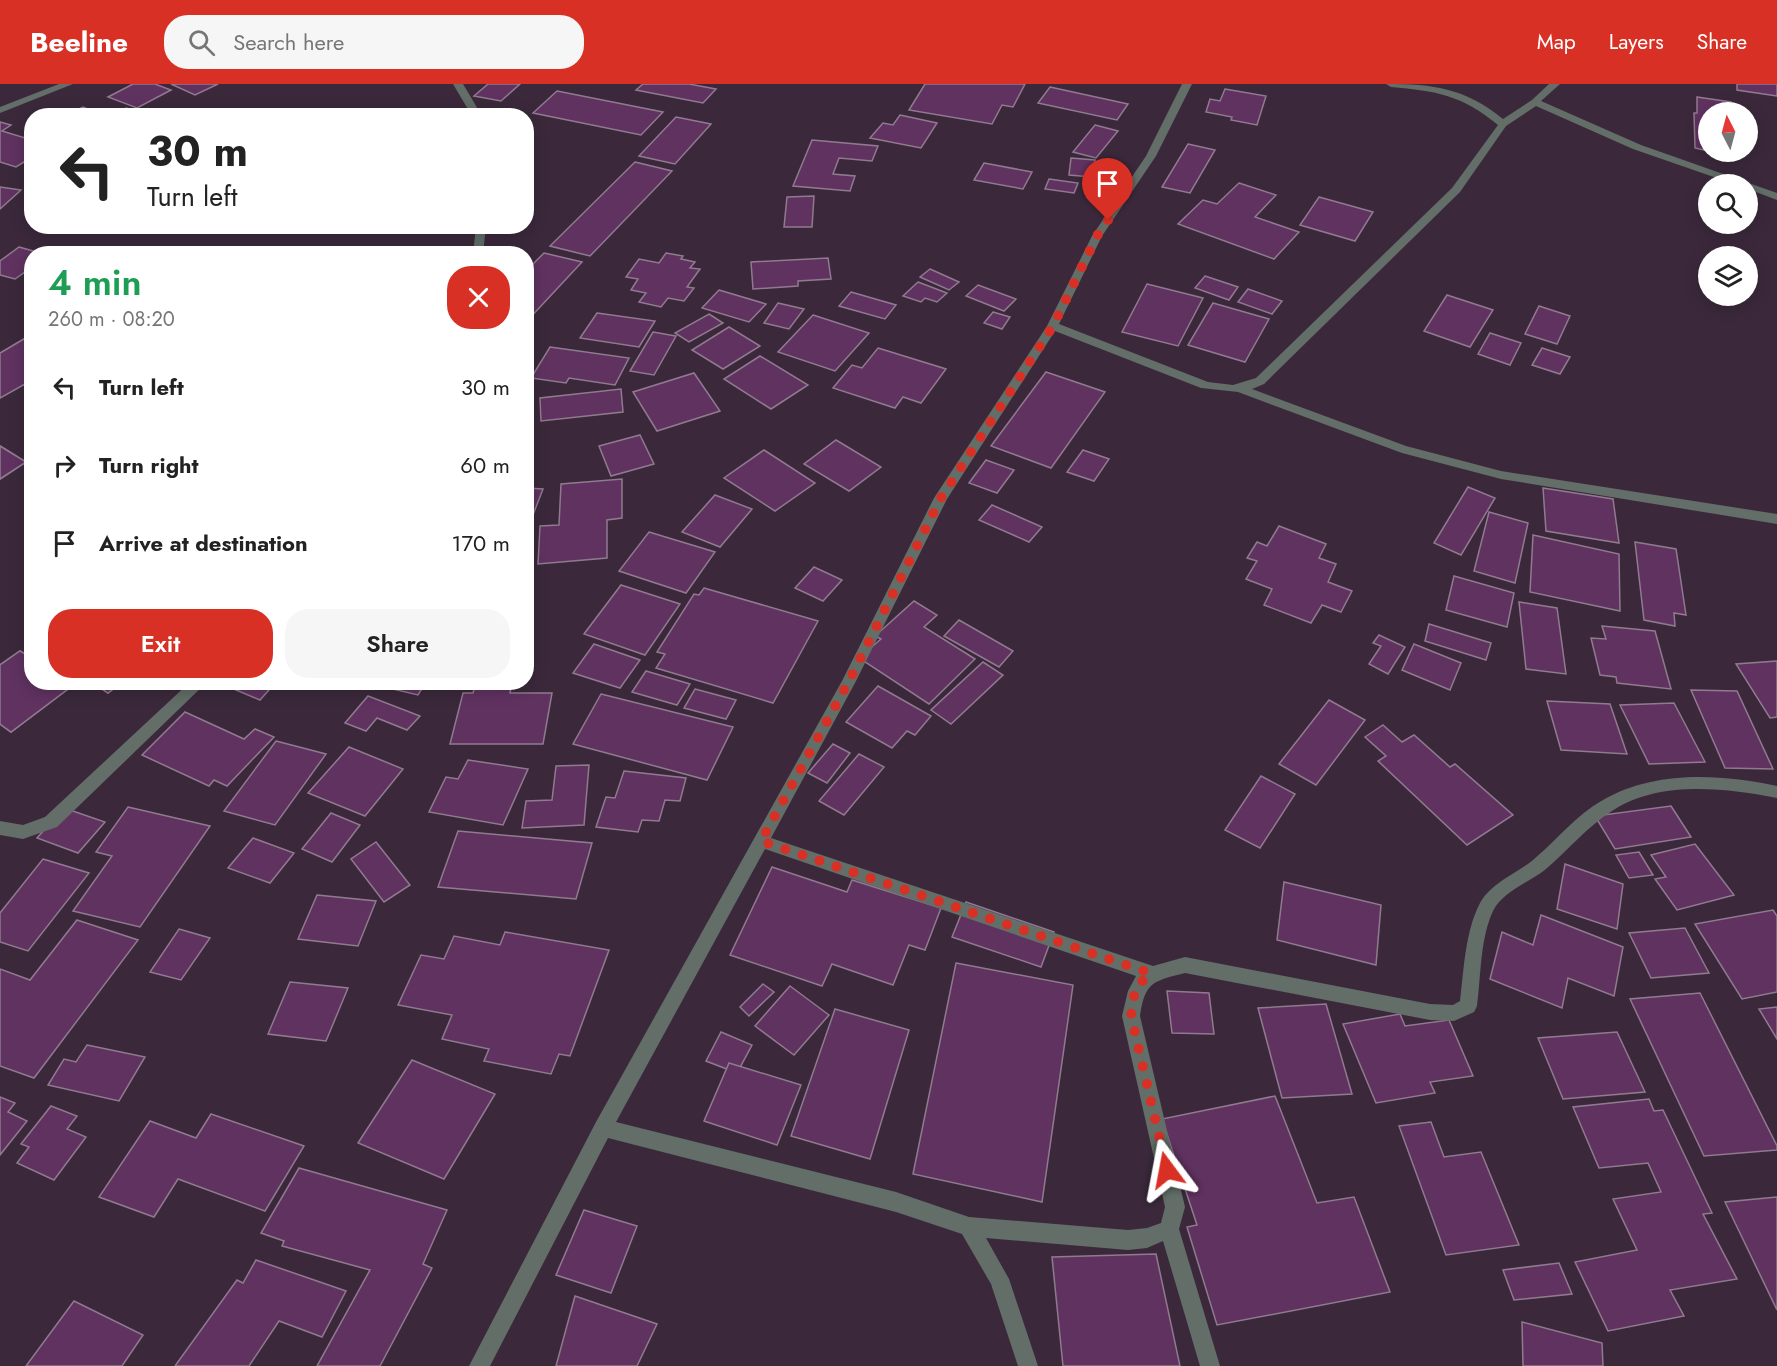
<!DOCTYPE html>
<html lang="en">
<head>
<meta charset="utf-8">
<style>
  :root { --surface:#fff; --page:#f6f6f6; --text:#222; --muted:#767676; --accent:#d93025 }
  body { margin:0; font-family:Jost,sans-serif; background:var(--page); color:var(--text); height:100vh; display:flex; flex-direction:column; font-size:22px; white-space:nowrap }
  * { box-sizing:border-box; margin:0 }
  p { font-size:20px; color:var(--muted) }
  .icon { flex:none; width:33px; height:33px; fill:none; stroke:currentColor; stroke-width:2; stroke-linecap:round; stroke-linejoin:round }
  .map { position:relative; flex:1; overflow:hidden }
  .sheet { position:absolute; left:24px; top:162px; width:510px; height:444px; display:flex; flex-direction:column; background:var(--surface); border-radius:24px; box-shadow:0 3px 15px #0003 }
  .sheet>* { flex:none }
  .hud { position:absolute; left:24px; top:24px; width:510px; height:126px; border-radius:24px; box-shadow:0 3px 15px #0003; background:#fff; color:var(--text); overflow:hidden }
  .needle { width:39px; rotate:354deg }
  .controls { position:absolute; left:1698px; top:18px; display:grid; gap:12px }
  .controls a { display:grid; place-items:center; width:60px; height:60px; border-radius:50%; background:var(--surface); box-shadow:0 3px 15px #0003; font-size:30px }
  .pin { position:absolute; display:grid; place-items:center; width:51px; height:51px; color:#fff; margin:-62px -26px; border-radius:50% 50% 50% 0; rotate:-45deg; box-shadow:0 0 6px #0007 }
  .pin .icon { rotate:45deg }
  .me { position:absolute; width:66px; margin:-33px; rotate:347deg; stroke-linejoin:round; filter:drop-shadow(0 0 4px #0008) }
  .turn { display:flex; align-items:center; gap:21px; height:126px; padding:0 24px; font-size:27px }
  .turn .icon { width:78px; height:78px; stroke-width:2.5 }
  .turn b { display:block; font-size:42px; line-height:51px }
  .round { display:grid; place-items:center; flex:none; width:63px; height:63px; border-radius:24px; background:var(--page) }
  .summary { display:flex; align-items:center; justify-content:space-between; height:102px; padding:0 24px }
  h1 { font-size:36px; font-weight:600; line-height:45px; color:#1e9e55 }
  .primary-button { display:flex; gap:12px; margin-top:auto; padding:12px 24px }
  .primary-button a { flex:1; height:69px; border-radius:24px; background:var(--accent); color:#fff; font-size:24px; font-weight:600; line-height:69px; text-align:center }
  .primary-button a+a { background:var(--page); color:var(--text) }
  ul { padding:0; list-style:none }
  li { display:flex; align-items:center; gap:18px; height:78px; padding:0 24px }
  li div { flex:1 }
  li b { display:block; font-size:22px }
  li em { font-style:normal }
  header { display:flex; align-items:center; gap:36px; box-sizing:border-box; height:84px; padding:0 30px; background:var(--accent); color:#fff }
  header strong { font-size:28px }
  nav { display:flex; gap:33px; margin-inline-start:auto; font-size:21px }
  .search { width:420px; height:54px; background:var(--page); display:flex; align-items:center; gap:15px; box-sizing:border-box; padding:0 21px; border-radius:24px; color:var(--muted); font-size:22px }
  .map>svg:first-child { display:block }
</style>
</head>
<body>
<header>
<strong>Beeline</strong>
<div class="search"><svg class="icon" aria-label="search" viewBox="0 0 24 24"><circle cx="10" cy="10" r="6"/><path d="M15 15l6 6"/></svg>Search here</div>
<nav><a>Map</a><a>Layers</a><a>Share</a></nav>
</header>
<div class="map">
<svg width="1777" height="1282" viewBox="0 0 1777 1282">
  <rect width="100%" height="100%" fill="#3b293b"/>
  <g fill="#603260" stroke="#907a8f" stroke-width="1.5">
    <path d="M133 0H155L171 6 137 24 108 13Z"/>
    <path d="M171 0H218L195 11Z"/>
    <path d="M488 0H520L501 17 474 12Z"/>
    <path d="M643 0H689L716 5 703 19 636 6Z"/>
    <path d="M925 0H1025L1013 23 1002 21 992 40 909 26Z"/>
    <path d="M1737 0H1777V12L1737 6Z"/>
    <path d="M1050 3 1128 20 1117 36 1038 19Z"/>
    <path d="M1225 5 1266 12 1257 41 1231 36 1232 33 1206 28 1210 15 1220 17Z"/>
    <path d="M557 7 663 28 641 51 533 29Z"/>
    <path d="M1697 13 1731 18V28H1708V67L1695 64 1694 29H1697Z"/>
    <path d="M83 23 101 31 64 32Z"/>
    <path d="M126 24 150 32H113Z"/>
    <path d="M900 31 937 39 921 64 870 54 883 39 893 41Z"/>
    <path d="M676 33 711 40 675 80 639 72Z"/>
    <path d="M0 38 11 41 2 47 32 56V73L16 83 0 78Z"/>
    <path d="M1095 41 1118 47 1096 74 1073 68Z"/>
    <path d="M812 56 878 62 872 77 839 74 833 90 855 92 850 107 793 102Z"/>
    <path d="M1188 60 1215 66 1190 109 1162 103Z"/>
    <path d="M1071 74 1095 76 1092 93 1069 91Z"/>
    <path d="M635 78 672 87 590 172 550 162Z"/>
    <path d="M984 79 1032 88 1023 105 974 96Z"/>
    <path d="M1049 95 1078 99 1074 109 1045 105Z"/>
    <path d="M1239 99 1276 111 1255 133 1299 148 1274 175 1178 140 1203 116 1217 120Z"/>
    <path d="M0 103 21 106 0 125Z"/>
    <path d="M814 112 812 143H784L787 113Z"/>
    <path d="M1319 113 1373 128 1355 157 1300 141Z"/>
    <path d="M19 163 44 170H32V183L15 195 0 191V177Z"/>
    <path d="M544 169 582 178 526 238V187Z"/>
    <path d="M666 169 683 172 681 175 695 178 690 184 700 185 687 203 694 204 684 217 668 214 661 223 639 218 646 209 631 206 638 195 626 193 639 175 659 179Z"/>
    <path d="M828 174 831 195 798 197V202L753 205 751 178Z"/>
    <path d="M930 185 959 198 949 206 920 193Z"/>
    <path d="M1205 192 1238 203 1229 216 1195 204Z"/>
    <path d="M918 198 947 209 937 218 925 214 921 218 903 212Z"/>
    <path d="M1147 200 1203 214 1178 262 1122 248Z"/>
    <path d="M978 201 1016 215 1004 227 966 212Z"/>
    <path d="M1248 205 1282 217 1272 230 1238 218Z"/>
    <path d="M719 206 766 220 749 238 702 224Z"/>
    <path d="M851 208 896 221 885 235 839 222Z"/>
    <path d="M1447 211 1493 226 1470 263 1424 247Z"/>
    <path d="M778 219 804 225 789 245 764 239Z"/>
    <path d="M1213 219 1269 235 1245 278 1188 261Z"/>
    <path d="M1539 222 1570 232 1557 260 1525 250Z"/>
    <path d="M993 228 1010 233 1002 245 984 239Z"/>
    <path d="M597 229 655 237 639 263 580 254Z"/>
    <path d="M709 230 723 239 689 258 675 249Z"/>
    <path d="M813 231 869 249 835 287 778 268Z"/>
    <path d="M729 243 760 262 723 285 692 266Z"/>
    <path d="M653 248 676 252 654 291 630 287Z"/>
    <path d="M1490 249 1521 259 1510 281 1478 270Z"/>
    <path d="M24 255 32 260V296L0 314V269Z"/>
    <path d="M24 255 32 260V296L0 314V269Z"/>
    <path d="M550 263 629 274 615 301 569 294 566 299 531 294Z"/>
    <path d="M878 264 946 285 921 319 903 313 895 324 833 304 852 281 862 284Z"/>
    <path d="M1542 264 1570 273 1560 290 1532 281Z"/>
    <path d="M760 272 808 301 771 325 724 295Z"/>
    <path d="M1046 288 1105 308 1051 384 991 362Z"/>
    <path d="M694 289 720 327 657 347 633 308Z"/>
    <path d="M621 305 623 328 541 337 540 314Z"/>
    <path d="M640 351 654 380 611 392 599 362Z"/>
    <path d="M836 356 881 383 849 407 804 380Z"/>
    <path d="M0 362 26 378 0 395Z"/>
    <path d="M0 362 26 378 0 395Z"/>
    <path d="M764 366 815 399 775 427 724 394Z"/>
    <path d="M1083 366 1109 375 1094 397 1067 388Z"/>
    <path d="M986 376 1014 386 997 409 969 399Z"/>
    <path d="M622 395V434L607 436V474L538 480 540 442 559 441 561 400Z"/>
    <path d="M1468 403 1495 414 1461 471 1434 459Z"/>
    <path d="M526 404 543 405 526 449Z"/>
    <path d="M1543 404 1613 415 1619 459 1546 447Z"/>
    <path d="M715 411 752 425 720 463 682 448Z"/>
    <path d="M992 421 1042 443 1029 458 979 436Z"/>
    <path d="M1489 428 1528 439 1515 499 1474 487Z"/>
    <path d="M1279 442 1326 460 1319 474 1336 480 1328 498 1352 507 1341 528 1322 521 1311 539 1264 521 1272 505 1246 495 1257 477 1247 474 1257 458 1267 462Z"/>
    <path d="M649 448 715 468 686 509 619 487Z"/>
    <path d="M1533 451 1619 470 1620 527 1530 508Z"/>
    <path d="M1635 458 1676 465 1686 531 1674 529 1675 542 1644 536Z"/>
    <path d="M814 483 842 496 823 517 795 504Z"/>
    <path d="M1454 492 1514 509 1507 543 1446 526Z"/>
    <path d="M621 501 680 520 645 571 584 550Z"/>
    <path d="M704 504 818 537 773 619 656 584 665 570 657 568 694 510 699 511Z"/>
    <path d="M914 517 937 531 924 543 975 575 929 620 859 574 881 555 875 552Z"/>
    <path d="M1519 518 1557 524 1566 590 1526 585Z"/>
    <path d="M959 536 1013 567 999 583 944 552Z"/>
    <path d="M1429 540 1491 559 1486 576 1425 557Z"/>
    <path d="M1602 542 1655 547 1671 605 1617 599 1616 593 1600 591 1591 554 1606 555Z"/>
    <path d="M1379 551 1405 563 1388 590 1369 580 1381 562 1373 559Z"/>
    <path d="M594 560 640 576 620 604 573 589Z"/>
    <path d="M1414 560 1461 579 1450 606 1402 586Z"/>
    <path d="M20 567 32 574V598H67L72 602 11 648 0 640V581Z"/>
    <path d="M20 567 32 574V598H67L72 602 11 648 0 640V581Z"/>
    <path d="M1777 577V633L1770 634 1736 580Z"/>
    <path d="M983 578 1003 591 951 640 931 626Z"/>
    <path d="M646 587 690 600 677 621 632 608Z"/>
    <path d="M92 598H122L108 609Z"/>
    <path d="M92 598H122L108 609Z"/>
    <path d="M226 598H276L260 616 224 601Z"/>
    <path d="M363 598H426L418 611Z"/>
    <path d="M476 598H512L510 609H552L543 660H450L463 609H473Z"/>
    <path d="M878 602 931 632 915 651 907 647 892 664 846 638Z"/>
    <path d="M695 605 736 616 726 635 684 624Z"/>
    <path d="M1691 606 1737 607 1773 685 1725 684Z"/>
    <path d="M601 610 733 643 707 696 573 660Z"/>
    <path d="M368 612 420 632 407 646 377 634 366 647 345 639Z"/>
    <path d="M1329 616 1365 636 1316 701 1279 680Z"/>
    <path d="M1547 617 1610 620 1627 670 1561 666Z"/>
    <path d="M1674 619 1705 678 1649 680 1620 621Z"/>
    <path d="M185 628 244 655 255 645 274 653 227 702 214 696 209 702 142 671Z"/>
    <path d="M1383 641 1402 658 1414 651 1450 683 1455 680 1513 731 1467 761 1378 677 1386 672 1365 653Z"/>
    <path d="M276 657 326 670 275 741 224 727Z"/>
    <path d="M833 660 850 669 827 699 808 689Z"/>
    <path d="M349 663 403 685 365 732 308 709Z"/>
    <path d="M859 670 884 683 844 731 819 717Z"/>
    <path d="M468 676 528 685 503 741 429 728 446 693 458 695Z"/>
    <path d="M589 681 584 741 522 744 526 717 552 716 556 682Z"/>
    <path d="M624 687 686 694 680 717 665 716 659 737 642 736 638 748 596 743 606 713 615 714Z"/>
    <path d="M1261 692 1295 710 1260 764 1225 746Z"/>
    <path d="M1671 722 1691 753 1615 765 1595 732Z"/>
    <path d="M128 723 210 742 140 843 73 827 112 772 96 768Z"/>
    <path d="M64 724 105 738 78 769 37 754Z"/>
    <path d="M331 729 360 741 332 778 302 765Z"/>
    <path d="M458 747 592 759 576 815 438 803Z"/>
    <path d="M253 754 294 769 270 799 228 784Z"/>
    <path d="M376 758 410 801 384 818 351 775Z"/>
    <path d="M1695 760 1734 811 1677 826 1655 795 1666 793 1651 771Z"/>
    <path d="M1639 768 1653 791 1629 794 1616 771Z"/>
    <path d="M43 775 89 789 28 867 0 858V829Z"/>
    <path d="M1565 780 1623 800 1617 845 1557 825Z"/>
    <path d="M772 783 847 808 852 796 941 824 925 866 909 861 893 901 832 880 822 902 730 871Z"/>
    <path d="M1284 798 1381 821 1376 881 1277 856Z"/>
    <path d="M317 811 376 817 358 862 298 855Z"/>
    <path d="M966 818 1054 848 1041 883 952 853Z"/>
    <path d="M1773 826 1777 832V908L1742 915 1695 840Z"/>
    <path d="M1541 831 1623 863 1614 912 1568 894 1562 924 1490 895 1502 848 1533 861Z"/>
    <path d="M77 836 138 856 34 994 0 982V885L30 896Z"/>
    <path d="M1685 844 1709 889 1651 894 1629 849Z"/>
    <path d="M179 845 210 854 181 896 150 888Z"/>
    <path d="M505 848 609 866 570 972 559 970 551 990 484 977 489 965 442 955 452 931 398 921 421 871 444 875 454 852 500 861Z"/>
    <path d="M956 879 1073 901 1042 1118 913 1090Z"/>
    <path d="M290 898 348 904 326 957 268 950Z"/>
    <path d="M763 900 774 908 749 932 740 923Z"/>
    <path d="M790 902 829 931 794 971 755 942Z"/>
    <path d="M1167 907 1209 909 1214 950 1172 949Z"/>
    <path d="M1700 909 1777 1062V1066L1704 1072 1630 915Z"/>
    <path d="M1326 920 1352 1010 1282 1014 1258 924Z"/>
    <path d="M1777 923V955L1759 925Z"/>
    <path d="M835 925 909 946 870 1075 791 1052Z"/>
    <path d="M1400 930 1405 942 1449 936 1473 992 1430 998 1435 1009 1376 1019 1343 940Z"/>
    <path d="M721 948 752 961 737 989 706 977Z"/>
    <path d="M1617 948 1645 1008 1563 1015 1538 954Z"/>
    <path d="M87 961 145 973 119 1017 48 1001 64 975 76 978Z"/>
    <path d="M412 976 495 1010 444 1095 358 1059Z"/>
    <path d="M729 979 801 1001 777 1061 704 1037Z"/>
    <path d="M1275 1012 1317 1119 1354 1113 1390 1208 1217 1241 1187 1143 1197 1141 1162 1035Z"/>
    <path d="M0 1013 15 1019 8 1028 27 1037 0 1071Z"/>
    <path d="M1649 1015 1654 1027 1663 1026 1712 1129 1703 1130 1737 1195 1670 1206 1684 1232 1608 1247 1575 1178 1637 1166 1613 1115 1661 1108 1648 1079 1599 1084 1573 1023Z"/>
    <path d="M51 1022 77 1032 67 1045 86 1053 54 1096 17 1079 29 1063 21 1060Z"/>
    <path d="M211 1030 304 1062 265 1127 178 1095 154 1133 99 1113 150 1037 196 1054Z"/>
    <path d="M1431 1038 1444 1073 1481 1068 1519 1161 1446 1171 1399 1042Z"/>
    <path d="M299 1084 447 1126 423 1180 432 1184 380 1282H317L370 1186 282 1162 284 1157 261 1149Z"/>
    <path d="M1777 1113V1226L1725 1118Z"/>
    <path d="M584 1126 637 1142 611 1209 556 1191Z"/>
    <path d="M1156 1170 1180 1282H1063L1052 1173Z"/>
    <path d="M256 1176 346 1207 322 1253 279 1237 249 1282H175L237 1196 243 1199Z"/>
    <path d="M1559 1179 1572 1210 1514 1216 1503 1186Z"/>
    <path d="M575 1212 657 1240 637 1282H556Z"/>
    <path d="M74 1217 143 1251 122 1282H26Z"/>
    <path d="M1522 1238 1602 1259 1603 1282H1523Z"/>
  </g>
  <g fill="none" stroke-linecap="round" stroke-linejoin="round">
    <g fill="#626e67" fill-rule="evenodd">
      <path d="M59 0H73L0 29V23Z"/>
      <path d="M453 0H463L482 32H472Z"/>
      <path d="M1182 0H1192L1156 72 1102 152 1059 240 1208 298 1233 301 1256 294 1452 104 1498 41C1462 11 1436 7 1391 3L1386 0C1434 0 1465 4 1503 35L1532 16 1549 0H1560L1541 17 1641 61 1777 109V116L1748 105V100H1734L1633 65 1536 22 1506 42 1460 108 1264 300 1252 305 1406 362 1501 387 1777 430V440L1501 395 1402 369 1238 308 1201 304 1055 247 947 415 855 599 771 754 1153 882 1185 873 1430 920 1453 921 1460 917C1464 885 1465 848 1480 819 1492 798 1516 790 1533 776 1556 757 1576 731 1603 716 1655 686 1720 690 1777 702V714C1725 704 1659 696 1612 727 1587 743 1568 766 1546 785 1530 798 1503 807 1493 827 1480 855 1481 892 1477 922L1474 928 1454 937 1430 936 1185 889C1153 897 1145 898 1140 932L1185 1123 1179 1145 1220 1282H1200L1163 1157 1147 1164 1128 1166 986 1154 1009 1195 1038 1282H1018L991 1200 962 1150 896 1128 608 1054 490 1282H469L596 1038 842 597 934 414 1047 242 1092 152 1146 72ZM765 765 1136 892 1128 907 1122 932 1165 1123 1161 1139 1147 1144 1128 1146 969 1133 896 1108 616 1038Z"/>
      <path d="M476 142H486L483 170H473Z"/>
      <path d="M190 598H207L57 743 23 755 0 751V737L23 741 45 733Z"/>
    </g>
  </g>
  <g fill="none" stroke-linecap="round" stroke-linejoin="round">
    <path stroke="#d93025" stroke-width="10" stroke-dasharray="0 18" d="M1108 136 1097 152 1053 242 941 414 848 599 761 757 1150 889 1135 905 1131 932 1167 1086"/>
  </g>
</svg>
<div class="controls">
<a><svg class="needle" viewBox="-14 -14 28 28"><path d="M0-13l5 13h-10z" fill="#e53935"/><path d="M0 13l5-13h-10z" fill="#767676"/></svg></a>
<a><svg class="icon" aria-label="search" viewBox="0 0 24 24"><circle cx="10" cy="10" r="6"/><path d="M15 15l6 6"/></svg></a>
<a><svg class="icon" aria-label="layers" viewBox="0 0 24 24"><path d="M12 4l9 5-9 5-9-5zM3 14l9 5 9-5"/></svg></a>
</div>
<div class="pin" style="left:1108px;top:136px;background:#d93025"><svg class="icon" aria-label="arrive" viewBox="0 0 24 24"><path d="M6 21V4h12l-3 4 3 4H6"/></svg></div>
<svg class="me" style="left:1167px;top:1086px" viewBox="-20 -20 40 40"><path d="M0-17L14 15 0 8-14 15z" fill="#d93025" stroke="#fff" stroke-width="4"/></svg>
<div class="hud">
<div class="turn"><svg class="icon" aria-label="left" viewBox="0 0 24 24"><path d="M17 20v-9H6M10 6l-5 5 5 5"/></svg><div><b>30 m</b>Turn left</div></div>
</div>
<section class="sheet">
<div class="summary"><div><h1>4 min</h1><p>260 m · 08:20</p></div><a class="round" style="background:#d93025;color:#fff"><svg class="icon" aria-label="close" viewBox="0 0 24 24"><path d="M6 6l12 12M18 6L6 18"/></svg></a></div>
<ul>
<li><svg class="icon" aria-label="left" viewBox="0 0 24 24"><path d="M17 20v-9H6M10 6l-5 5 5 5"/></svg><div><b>Turn left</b></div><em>30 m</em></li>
<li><svg class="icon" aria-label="right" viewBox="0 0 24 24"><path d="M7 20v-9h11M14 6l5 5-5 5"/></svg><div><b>Turn right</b></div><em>60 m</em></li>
<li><svg class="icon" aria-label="arrive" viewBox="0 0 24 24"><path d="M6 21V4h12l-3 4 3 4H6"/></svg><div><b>Arrive at destination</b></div><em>170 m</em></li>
</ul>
<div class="primary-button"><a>Exit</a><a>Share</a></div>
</section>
</div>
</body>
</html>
